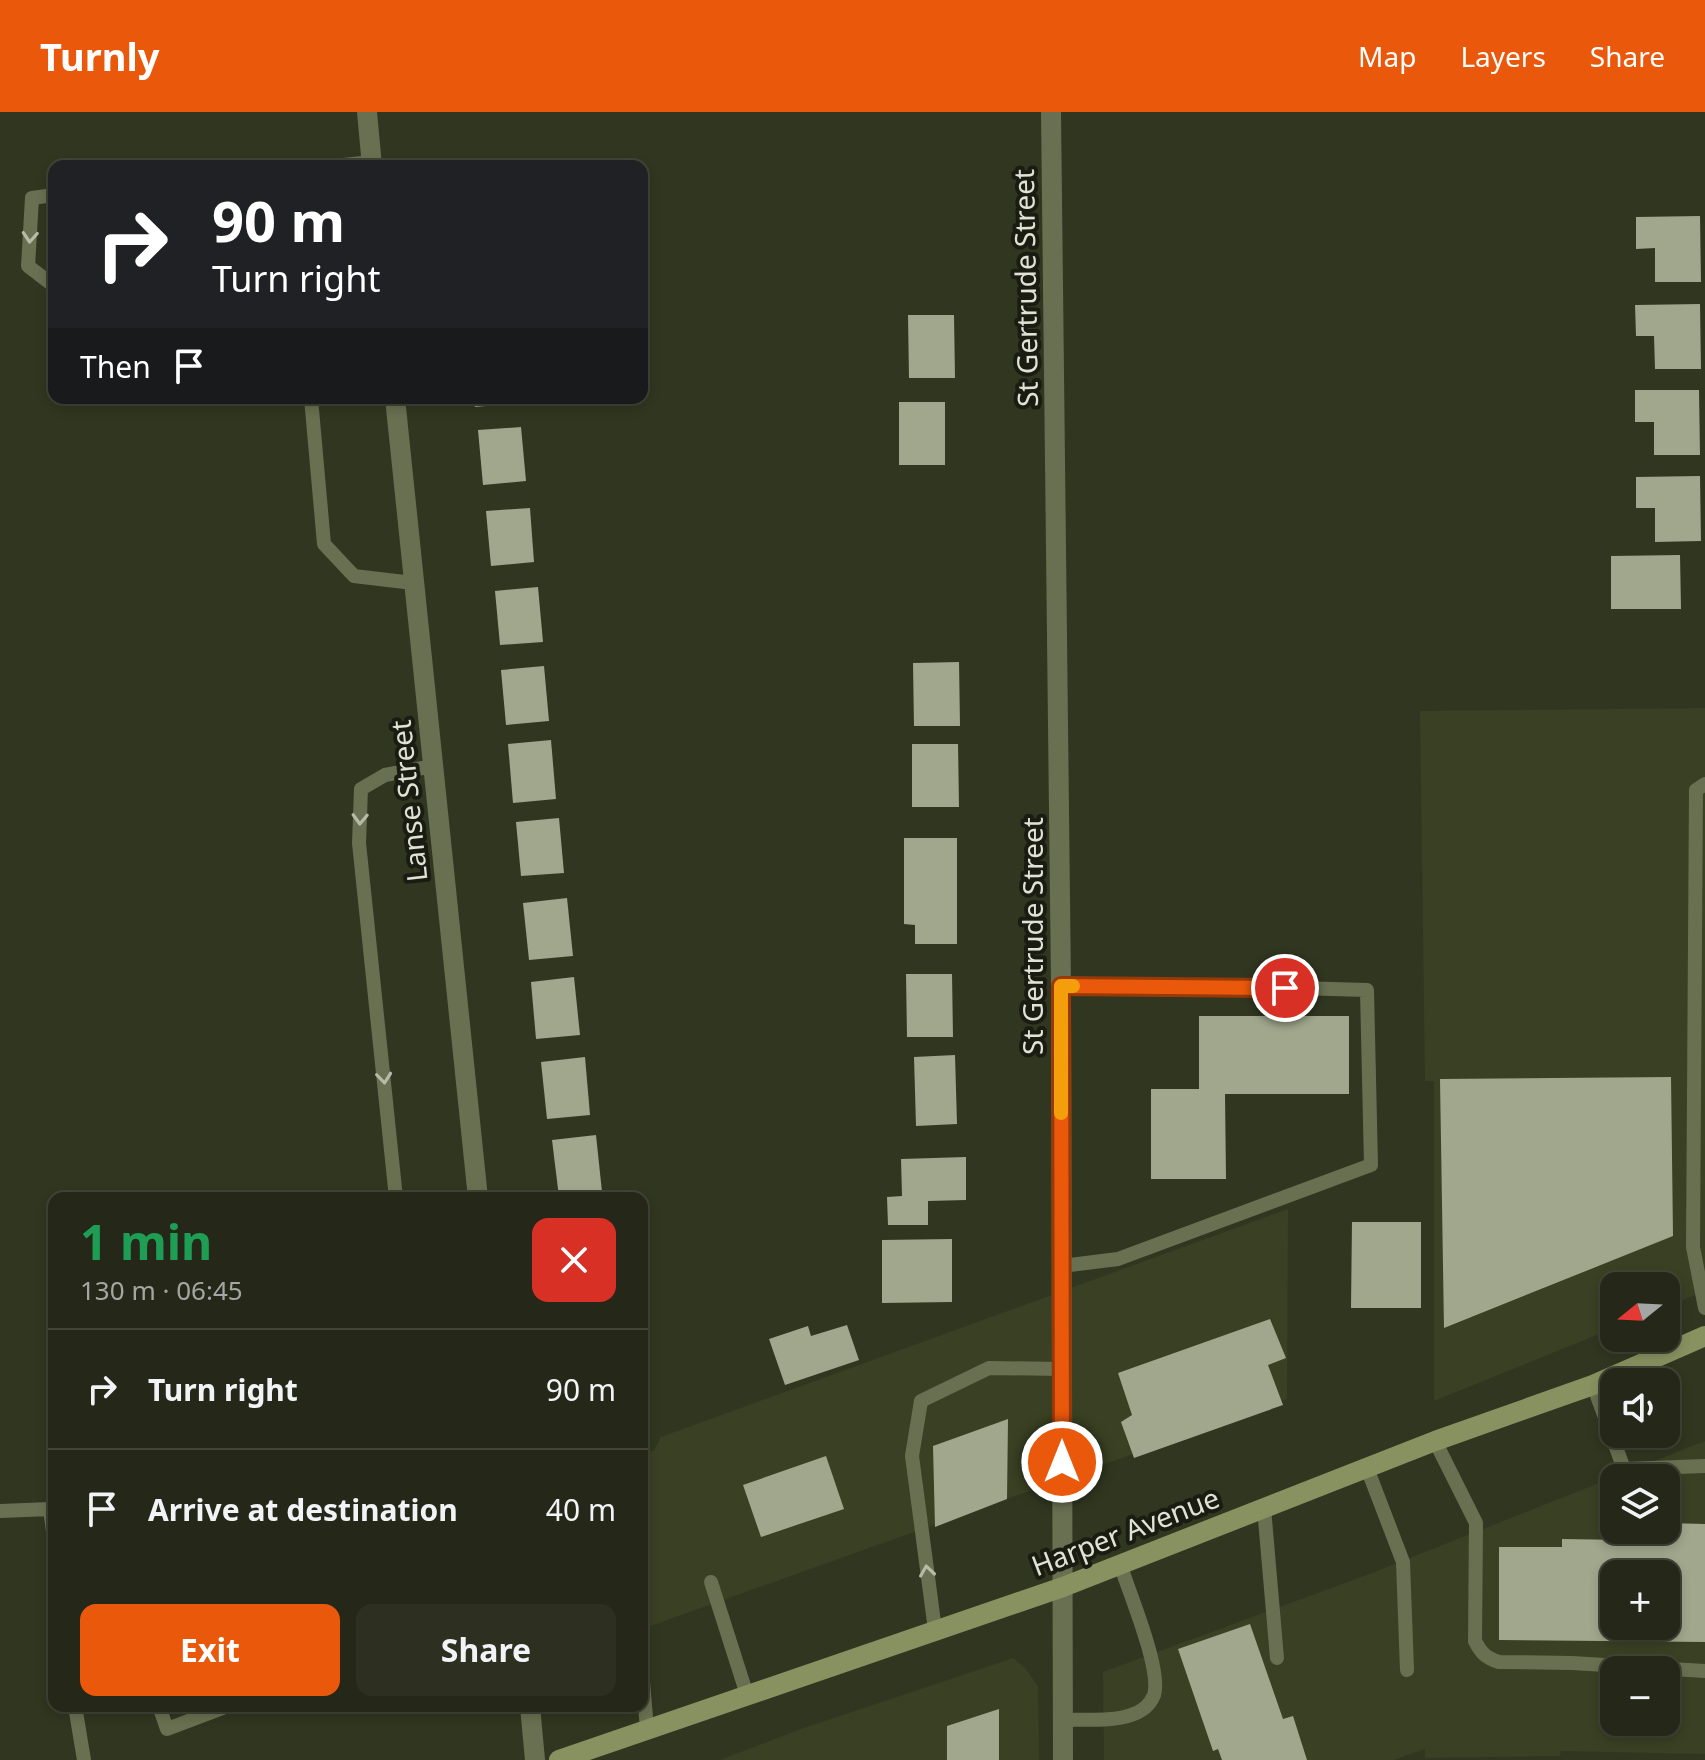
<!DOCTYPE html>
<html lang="en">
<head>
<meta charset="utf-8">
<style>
  :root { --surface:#252818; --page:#2d3021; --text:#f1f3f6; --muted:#a3a6a2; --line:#424437; --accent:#ea580c }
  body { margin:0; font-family:"Noto Sans",sans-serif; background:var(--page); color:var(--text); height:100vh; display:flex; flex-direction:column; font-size:30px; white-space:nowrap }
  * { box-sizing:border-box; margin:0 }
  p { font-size:26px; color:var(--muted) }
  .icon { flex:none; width:44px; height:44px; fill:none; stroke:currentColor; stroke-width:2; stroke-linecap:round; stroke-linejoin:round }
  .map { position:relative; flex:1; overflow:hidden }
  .details { position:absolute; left:48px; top:1080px; width:600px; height:520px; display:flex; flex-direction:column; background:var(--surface); border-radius:16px; box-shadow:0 4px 12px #0003,0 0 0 2px var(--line) }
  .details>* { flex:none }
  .hud { position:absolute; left:48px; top:48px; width:600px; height:244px; border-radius:16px; box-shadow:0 4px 12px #0003,0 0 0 2px var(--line); background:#202124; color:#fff; overflow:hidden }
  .needle { width:52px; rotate:252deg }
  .buttons { position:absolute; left:1600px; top:1160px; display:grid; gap:16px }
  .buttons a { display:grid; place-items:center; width:80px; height:80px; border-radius:16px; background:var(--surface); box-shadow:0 4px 12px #0003,0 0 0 2px var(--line); font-size:40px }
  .pin { position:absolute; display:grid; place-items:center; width:68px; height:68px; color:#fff; margin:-34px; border:4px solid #fff; border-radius:50%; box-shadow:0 2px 8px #0007 }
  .me { position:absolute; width:88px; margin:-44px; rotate:0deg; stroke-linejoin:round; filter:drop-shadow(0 0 6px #0008) }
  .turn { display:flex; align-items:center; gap:28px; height:168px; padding:0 32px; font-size:36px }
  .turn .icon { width:104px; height:104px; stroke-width:2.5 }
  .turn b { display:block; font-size:56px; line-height:68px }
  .then { display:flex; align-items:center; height:76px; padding:0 32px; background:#0003; gap:16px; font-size:30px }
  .round { display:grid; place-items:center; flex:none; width:84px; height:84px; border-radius:16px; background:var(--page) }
  .head { display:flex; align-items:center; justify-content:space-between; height:136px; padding:0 32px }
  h1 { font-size:48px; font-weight:700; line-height:60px; color:#1e9e55 }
  .action { display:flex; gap:16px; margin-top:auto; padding:16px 32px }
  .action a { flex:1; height:92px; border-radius:16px; background:var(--accent); color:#fff; font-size:32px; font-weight:700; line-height:92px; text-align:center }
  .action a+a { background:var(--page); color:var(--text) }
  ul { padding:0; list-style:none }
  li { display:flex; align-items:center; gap:24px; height:120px; padding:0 32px; border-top:2px solid var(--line) }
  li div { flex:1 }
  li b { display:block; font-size:30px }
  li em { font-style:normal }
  header { display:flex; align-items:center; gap:48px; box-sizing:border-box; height:112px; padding:0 40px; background:var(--accent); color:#fff }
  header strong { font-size:38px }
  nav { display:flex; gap:44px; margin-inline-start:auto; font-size:28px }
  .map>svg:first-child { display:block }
</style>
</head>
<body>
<header>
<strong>Turnly</strong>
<nav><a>Map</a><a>Layers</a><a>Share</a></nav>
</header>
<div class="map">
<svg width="1705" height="1648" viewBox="0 0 1705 1648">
  <rect width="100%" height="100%" fill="#313620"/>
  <g fill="#3a4023" fill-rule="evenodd">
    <path d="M1705 596V1179L1666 1195V1174H1614V1216L1434 1289V969H1425L1420 599Z"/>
    <path d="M1288 1097 1287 1287 642 1517V1340L654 1339 661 1325Z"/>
    <path d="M1705 1329V1642L1561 1639 1560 1644 1425 1646V1637L1394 1648H1104L1103 1560 1372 1461ZM1614 1366H1666V1418H1614ZM1614 1462H1666V1514H1614ZM1614 1558H1666V1610H1614Z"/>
    <path d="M1013 1546 1025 1556 1038 1574 1039 1648H720L801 1617Z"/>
  </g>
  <g fill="#a1a78d" fill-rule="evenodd">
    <path d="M1700 104 1701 170H1655V136L1636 137V105Z"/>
    <path d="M1700 192 1701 257H1655L1654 224H1636L1635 193Z"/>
    <path d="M908 203H954L955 266H909Z"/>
    <path d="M1635 278H1699L1700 343H1654V310H1635Z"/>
    <path d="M474 286H517L518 291 475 295Z"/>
    <rect x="899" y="290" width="46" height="63"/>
    <path d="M521 315 526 369 483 373 478 318Z"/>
    <path d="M1700 364 1701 429 1655 430V396H1636V365Z"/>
    <path d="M530 396 534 450 491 454 486 399Z"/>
    <path d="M1680 443 1681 497H1611V444Z"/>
    <path d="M538 475 543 530 500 533 495 479Z"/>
    <path d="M959 550 960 614H914L913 551Z"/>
    <path d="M544 554 549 609 506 613 501 558Z"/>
    <path d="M551 628 556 687 513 691 508 632Z"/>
    <path d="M912 632H958L959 695H912Z"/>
    <path d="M559 706 564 761 521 764 516 710Z"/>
    <path d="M904 726H957V832H915V813L904 812Z"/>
    <path d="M567 786 573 844 529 848 523 791Z"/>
    <path d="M906 862H952L953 925H907Z"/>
    <path d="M574 865 580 923 536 927 531 870Z"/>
    <path d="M1199 904H1349V982H1225L1226 1067H1151V977H1199Z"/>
    <path d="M955 943 957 1012 916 1014 914 945Z"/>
    <path d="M585 945 590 1003 547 1007 541 950Z"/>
    <path d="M1671 965 1673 1124 1444 1216 1440 967Z"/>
    <path d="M596 1023 602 1080 559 1085 552 1028Z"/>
    <path d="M966 1045V1088L928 1089V1113H888L887 1085 902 1084 901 1047Z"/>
    <path d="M1352 1110H1421V1196H1351Z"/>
    <path d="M952 1127V1190L882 1191V1128Z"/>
    <path d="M1270 1207 1286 1246 1268 1253 1283 1293 1134 1346 1121 1310 1132 1303 1118 1261Z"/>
    <path d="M847 1213 859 1248 785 1273 769 1227 808 1214 811 1224Z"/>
    <path d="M1008 1307 1007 1387 935 1415 933 1334Z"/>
    <path d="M826 1344 844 1397 761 1425 743 1373Z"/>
    <path d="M1666 1411 1705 1412V1530L1499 1528V1435H1562V1427L1625 1428V1418H1666ZM1614 1462H1666V1514H1614Z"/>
    <path d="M1250 1512 1283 1607 1293 1604 1307 1648H1222L1218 1637 1213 1639 1178 1537Z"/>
    <path d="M999 1597V1648H947V1614Z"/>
  </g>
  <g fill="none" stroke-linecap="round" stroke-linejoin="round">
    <g stroke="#697051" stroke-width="14">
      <path d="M334 54 372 50"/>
      <path d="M54 83 32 86 28 154 54 174"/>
      <path d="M311 286 324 432 354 464 413 471"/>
      <path d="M1705 672 1696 678 1693 1135 1705 1196"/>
      <path d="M1061 874H1231L1367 878 1371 1053 1118 1147 1062 1154"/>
      <path d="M396 1086 359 731 361 677 385 663 433 654"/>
      <path d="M1593 1273 1624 1357 1705 1354"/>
      <path d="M1435 1329 1476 1411 1475 1529C1481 1541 1486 1546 1499 1550L1572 1551 1705 1559"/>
      <path d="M1367 1356 1403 1450 1407 1558"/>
      <path d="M1264 1396 1277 1546"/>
      <path d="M0 1399 50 1397 54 1427"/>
      <path d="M711 1470 747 1583"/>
      <path d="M935 1518 912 1344 921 1289 989 1256 1062 1257"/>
      <path d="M642 1558 647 1617"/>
      <path d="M75 1594 84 1648"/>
      <path d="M159 1594 167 1617 228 1594"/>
      <path d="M1063 1608C1084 1607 1112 1610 1131 1603 1141 1600 1150 1593 1154 1583 1162 1558 1129 1480 1120 1452"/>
    </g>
    <g stroke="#697051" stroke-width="20">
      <path d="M367 0 372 54"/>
      <path d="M1051 0 1061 874 1063 1648"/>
      <path d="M395 286 478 1086"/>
      <path d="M530 1594 535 1648"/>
    </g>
    <path stroke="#889260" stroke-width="20" d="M559 1648 1063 1475 1435 1329 1593 1273 1705 1224"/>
  </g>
  <defs><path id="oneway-chevron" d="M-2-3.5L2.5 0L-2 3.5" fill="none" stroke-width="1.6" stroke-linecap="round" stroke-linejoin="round" transform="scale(2)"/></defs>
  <g stroke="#b6baa7">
    <use href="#oneway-chevron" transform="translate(30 125) rotate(94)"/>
    <use href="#oneway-chevron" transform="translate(360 707) rotate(92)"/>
    <use href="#oneway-chevron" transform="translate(384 966) rotate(84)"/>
    <use href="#oneway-chevron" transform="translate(927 1459) rotate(-98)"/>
  </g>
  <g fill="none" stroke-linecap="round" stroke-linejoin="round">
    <g stroke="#983908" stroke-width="20">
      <path id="route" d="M1062 1350 1061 874 1285 876"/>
    </g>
    <use href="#route" stroke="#ea580c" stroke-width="14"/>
    <path stroke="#f59e0b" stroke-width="14" d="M1061 1001V874H1073"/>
  </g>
  <g text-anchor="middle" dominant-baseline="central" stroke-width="8" stroke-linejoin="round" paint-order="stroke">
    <g font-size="28" fill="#dfe2d5" stroke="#1a1c12">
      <text transform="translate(1025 176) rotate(-91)">St Gertrude Street</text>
      <text transform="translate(408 689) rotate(-96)">Lanse Street</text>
      <text transform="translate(1032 824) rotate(-90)">St Gertrude Street</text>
      <text transform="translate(1125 1419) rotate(-21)">Harper Avenue</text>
    </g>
  </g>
</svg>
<div class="buttons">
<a><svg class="needle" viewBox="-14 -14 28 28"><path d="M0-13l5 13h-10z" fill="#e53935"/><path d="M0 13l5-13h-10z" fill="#a3a6a2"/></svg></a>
<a><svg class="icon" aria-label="sound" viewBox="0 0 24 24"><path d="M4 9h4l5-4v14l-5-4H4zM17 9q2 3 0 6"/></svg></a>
<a><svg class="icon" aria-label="layers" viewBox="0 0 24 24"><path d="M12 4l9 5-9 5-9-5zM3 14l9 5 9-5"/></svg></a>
<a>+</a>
<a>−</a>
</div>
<div class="pin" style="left:1285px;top:876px;background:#d93025"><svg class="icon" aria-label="arrive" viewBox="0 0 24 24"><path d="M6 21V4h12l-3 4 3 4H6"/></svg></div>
<svg class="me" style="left:1062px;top:1350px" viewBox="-20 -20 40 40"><circle r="17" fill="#ea580c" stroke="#fff" stroke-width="3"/><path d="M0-11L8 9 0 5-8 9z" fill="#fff"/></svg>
<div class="hud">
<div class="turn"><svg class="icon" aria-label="right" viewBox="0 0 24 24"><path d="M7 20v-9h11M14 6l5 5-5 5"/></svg><div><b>90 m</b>Turn right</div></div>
<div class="then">Then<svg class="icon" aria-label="arrive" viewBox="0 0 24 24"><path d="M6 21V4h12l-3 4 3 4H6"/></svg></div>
</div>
<section class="details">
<div class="head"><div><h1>1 min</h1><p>130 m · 06:45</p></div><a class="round" style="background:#d93025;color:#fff"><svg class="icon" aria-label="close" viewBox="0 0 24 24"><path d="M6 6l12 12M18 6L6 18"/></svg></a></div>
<ul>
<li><svg class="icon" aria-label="right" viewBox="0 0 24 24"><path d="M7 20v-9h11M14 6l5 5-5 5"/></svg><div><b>Turn right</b></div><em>90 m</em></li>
<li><svg class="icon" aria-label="arrive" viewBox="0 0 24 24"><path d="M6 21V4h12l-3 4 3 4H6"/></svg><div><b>Arrive at destination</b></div><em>40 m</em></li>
</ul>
<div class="action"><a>Exit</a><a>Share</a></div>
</section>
</div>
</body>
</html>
